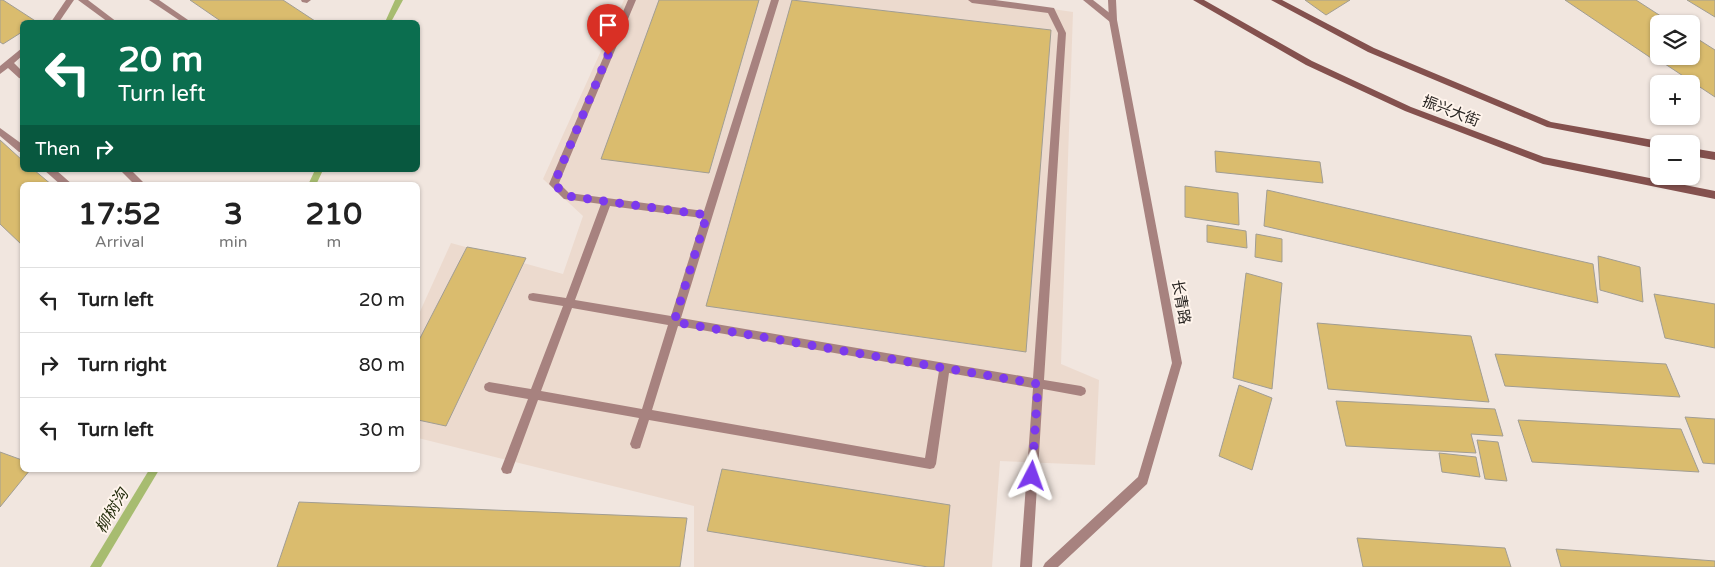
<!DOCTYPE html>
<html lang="en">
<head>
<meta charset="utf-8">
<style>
  :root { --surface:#fff; --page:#f6f6f6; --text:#222; --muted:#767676; --line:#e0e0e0 }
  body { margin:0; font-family:"Varela Round","Noto Sans SC",sans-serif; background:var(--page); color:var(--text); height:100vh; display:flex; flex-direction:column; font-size:19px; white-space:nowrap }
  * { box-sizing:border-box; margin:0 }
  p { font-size:16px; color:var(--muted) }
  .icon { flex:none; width:28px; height:28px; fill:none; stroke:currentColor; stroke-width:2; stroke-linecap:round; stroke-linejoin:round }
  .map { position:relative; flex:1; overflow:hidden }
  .sheet { position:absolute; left:20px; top:182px; width:400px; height:290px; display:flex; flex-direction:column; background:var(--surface); border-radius:8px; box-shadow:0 1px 4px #0004 }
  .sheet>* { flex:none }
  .banner { position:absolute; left:20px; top:20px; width:400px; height:152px; border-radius:8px; box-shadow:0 1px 4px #0004; background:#0b6e4f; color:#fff; overflow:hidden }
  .controls { position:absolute; left:1650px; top:15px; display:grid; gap:10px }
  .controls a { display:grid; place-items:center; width:50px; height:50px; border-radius:8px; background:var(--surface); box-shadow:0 1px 4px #0004; font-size:25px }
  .pin { position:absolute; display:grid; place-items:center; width:42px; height:42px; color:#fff; margin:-51px -21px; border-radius:50% 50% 50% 0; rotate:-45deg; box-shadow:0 0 5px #0007 }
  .pin .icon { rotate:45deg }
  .me { position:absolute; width:55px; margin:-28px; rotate:4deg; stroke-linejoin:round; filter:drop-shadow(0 0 4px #0008) }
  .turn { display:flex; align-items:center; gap:18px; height:105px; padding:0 15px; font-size:22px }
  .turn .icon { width:65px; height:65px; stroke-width:2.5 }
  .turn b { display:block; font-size:35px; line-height:42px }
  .then { display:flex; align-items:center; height:48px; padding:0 15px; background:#0003; gap:10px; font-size:19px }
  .eta { display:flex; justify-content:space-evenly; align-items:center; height:85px; text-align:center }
  .eta b { font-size:30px; font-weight:700; line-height:35px }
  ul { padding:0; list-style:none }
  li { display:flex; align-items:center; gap:15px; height:65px; padding:0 15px; border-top:1px solid var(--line) }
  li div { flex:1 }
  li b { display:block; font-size:19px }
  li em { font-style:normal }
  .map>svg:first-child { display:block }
</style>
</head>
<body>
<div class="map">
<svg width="1715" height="567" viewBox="0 0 1715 567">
  <rect width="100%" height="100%" fill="#f1e6df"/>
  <path fill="#ecdace" d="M624 0H989L1073 12 1061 364 1099 380 1095 465 1000 461 992 567H694V506L418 438V316L451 243 563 274 583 216 543 179Z"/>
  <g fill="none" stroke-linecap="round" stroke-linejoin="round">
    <g fill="#a7bc70" fill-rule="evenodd">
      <path d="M395 0H403L391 22H385Z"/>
      <path d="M315 170H323L316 185H308Z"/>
      <path d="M149 470H159L101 567H90Z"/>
    </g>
  </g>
  <g fill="#dabc6e" stroke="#a19d93">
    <path d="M0 0H3L37 22H22V32L3 44 0 42Z"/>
    <path d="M190 0H283L315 21 222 22Z"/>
    <path d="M659 0H759L709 173 601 159Z"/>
    <path d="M792 0 1051 30 1026 352 706 306Z"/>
    <path d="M1305 0H1350L1326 15Z"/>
    <path d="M1565 0H1636L1673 24H1659V56L1654 60Z"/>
    <path d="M1687 0H1715V17Z"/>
    <path d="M1693 36 1715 50V97L1659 60 1664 56H1691Z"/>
    <path d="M0 140 22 160V170H34L52 185H22V245L0 224Z"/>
    <path d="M1215 151 1320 162 1323 183 1216 172Z"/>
    <path d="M1185 186 1238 193 1239 225 1185 217Z"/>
    <path d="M1267 190 1593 264 1598 303 1264 226Z"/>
    <path d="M1207 225 1246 231 1247 248 1207 242Z"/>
    <path d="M1256 234 1282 239V262L1255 257Z"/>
    <path d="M467 247 526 258 446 426 418 420V342Z"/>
    <path d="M1598 256 1640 267 1643 302 1600 290Z"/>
    <path d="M1246 273 1282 283 1272 389 1233 378Z"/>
    <path d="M1654 294 1715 304V348L1665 338Z"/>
    <path d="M1317 323 1471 336 1489 402 1328 389Z"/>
    <path d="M1495 354 1666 364 1680 397 1505 386Z"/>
    <path d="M1239 385 1272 398 1252 470 1219 456Z"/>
    <path d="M1336 401 1495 409 1503 436 1471 434 1476 453 1346 446Z"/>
    <path d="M1685 417 1715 419V464L1703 463Z"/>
    <path d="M1518 420 1681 429 1699 472 1532 462Z"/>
    <path d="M1477 440 1498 442 1507 481 1485 479Z"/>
    <path d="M0 452 22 460V470H30L0 507Z"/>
    <path d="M1439 453 1476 457 1480 477 1442 472Z"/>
    <path d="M722 469 950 505 944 567H928L707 531Z"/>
    <path d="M299 502 687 518 680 567H277Z"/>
    <path d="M1357 538 1505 548 1511 567H1363Z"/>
    <path d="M1556 549 1715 561V567H1561Z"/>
  </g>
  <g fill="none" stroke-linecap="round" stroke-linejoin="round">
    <g fill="#a7827f" fill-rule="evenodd">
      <path d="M628 0H636L559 183 569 193 704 211 771 0H779L681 318 1033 378 1058 33 1048 13 972 3 968 0H995L1054 8 1066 33 1044 380 1081 386 1085 388 1086 391 1085 394 1081 396 1043 389 1032 567H1020L1033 388 949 373 936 464 934 468 930 469 649 420 640 448 636 449 632 448 630 444 639 418 538 400 511 473 507 474 503 473 501 469 528 399 489 392 485 390 484 387 485 384 489 382 531 389 563 306 533 301 529 300 528 297 529 294 533 293 566 298 601 204 564 199 549 184ZM610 206 702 218 671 316 575 300ZM572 308 668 325 642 409 541 391ZM678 326 939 371 925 458 652 410Z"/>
      <path d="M1083 0H1093L1116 18V22H1110Z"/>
    </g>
    <g fill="#a7827f" fill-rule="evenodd">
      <path d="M66 0H74L59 22H51Z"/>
      <path d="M78 0H88L117 22H108Z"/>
      <path d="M149 0H159L191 22H182Z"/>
      <path d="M301 0H311L307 3 302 2Z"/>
      <path d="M1108 0H1116L1117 20 1182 363 1147 484 1058 567H1043L1045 563 1138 477 1172 363 1109 20Z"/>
      <path d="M22 48V56L14 63 22 71V79L19 78 8 68 0 74V66Z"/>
      <path d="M0 128 22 144V152H19L0 136Z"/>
      <path d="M44 170H56L73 185H61Z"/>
      <path d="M120 170H131L146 185H135Z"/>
    </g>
    <g fill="#84514e" fill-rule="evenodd">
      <path d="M1193 0H1204L1312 61 1411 107 1544 157 1715 191V199L1543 164 1405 111 1306 65Z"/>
      <path d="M1271 0H1282L1374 48 1551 122 1659 141 1663 144H1659V149L1547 127 1368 52Z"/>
      <path d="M1691 148 1715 152V160L1691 156Z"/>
    </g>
  </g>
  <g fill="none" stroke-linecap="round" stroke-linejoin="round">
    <path stroke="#7c3aed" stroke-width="9" stroke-dasharray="0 16.2" d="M608 55 554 184 567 196 707 215 674 322 1038 384 1032 476"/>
  </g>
  <g text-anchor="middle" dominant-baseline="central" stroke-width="4" stroke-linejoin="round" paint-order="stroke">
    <g font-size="15" fill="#2a2623" stroke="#fff4ec">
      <text transform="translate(1451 111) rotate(21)">振兴大街</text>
      <text transform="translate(1181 302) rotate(80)">长青路</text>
    </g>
    <g font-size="16" font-style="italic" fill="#262e0e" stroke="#fff4ec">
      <text transform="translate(112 511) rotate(-59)">柳树沟</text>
    </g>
  </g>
</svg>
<div class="controls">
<a><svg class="icon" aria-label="layers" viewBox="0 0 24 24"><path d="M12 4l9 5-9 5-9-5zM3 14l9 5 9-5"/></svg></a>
<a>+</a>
<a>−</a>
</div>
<div class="pin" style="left:608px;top:55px;background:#d93025"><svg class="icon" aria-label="arrive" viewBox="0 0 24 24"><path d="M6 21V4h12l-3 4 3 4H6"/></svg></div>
<svg class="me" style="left:1032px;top:476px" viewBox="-20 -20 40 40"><path d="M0-17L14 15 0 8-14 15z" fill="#7c3aed" stroke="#fff" stroke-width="4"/></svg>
<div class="banner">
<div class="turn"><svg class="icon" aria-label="left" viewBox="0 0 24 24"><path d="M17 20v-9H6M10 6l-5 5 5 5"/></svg><div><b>20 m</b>Turn left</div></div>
<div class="then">Then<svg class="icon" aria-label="right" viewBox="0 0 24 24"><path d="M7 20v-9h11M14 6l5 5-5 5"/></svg></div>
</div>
<section class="sheet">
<div class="eta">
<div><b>17:52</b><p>Arrival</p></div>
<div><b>3</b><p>min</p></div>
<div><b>210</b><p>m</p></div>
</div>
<ul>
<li><svg class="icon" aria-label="left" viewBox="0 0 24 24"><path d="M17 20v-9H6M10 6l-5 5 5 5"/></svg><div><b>Turn left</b></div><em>20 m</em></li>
<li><svg class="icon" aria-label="right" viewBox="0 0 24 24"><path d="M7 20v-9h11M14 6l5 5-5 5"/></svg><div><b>Turn right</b></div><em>80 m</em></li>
<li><svg class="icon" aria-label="left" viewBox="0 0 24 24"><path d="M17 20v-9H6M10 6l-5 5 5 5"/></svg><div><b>Turn left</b></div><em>30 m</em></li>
</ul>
</section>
</div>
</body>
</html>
